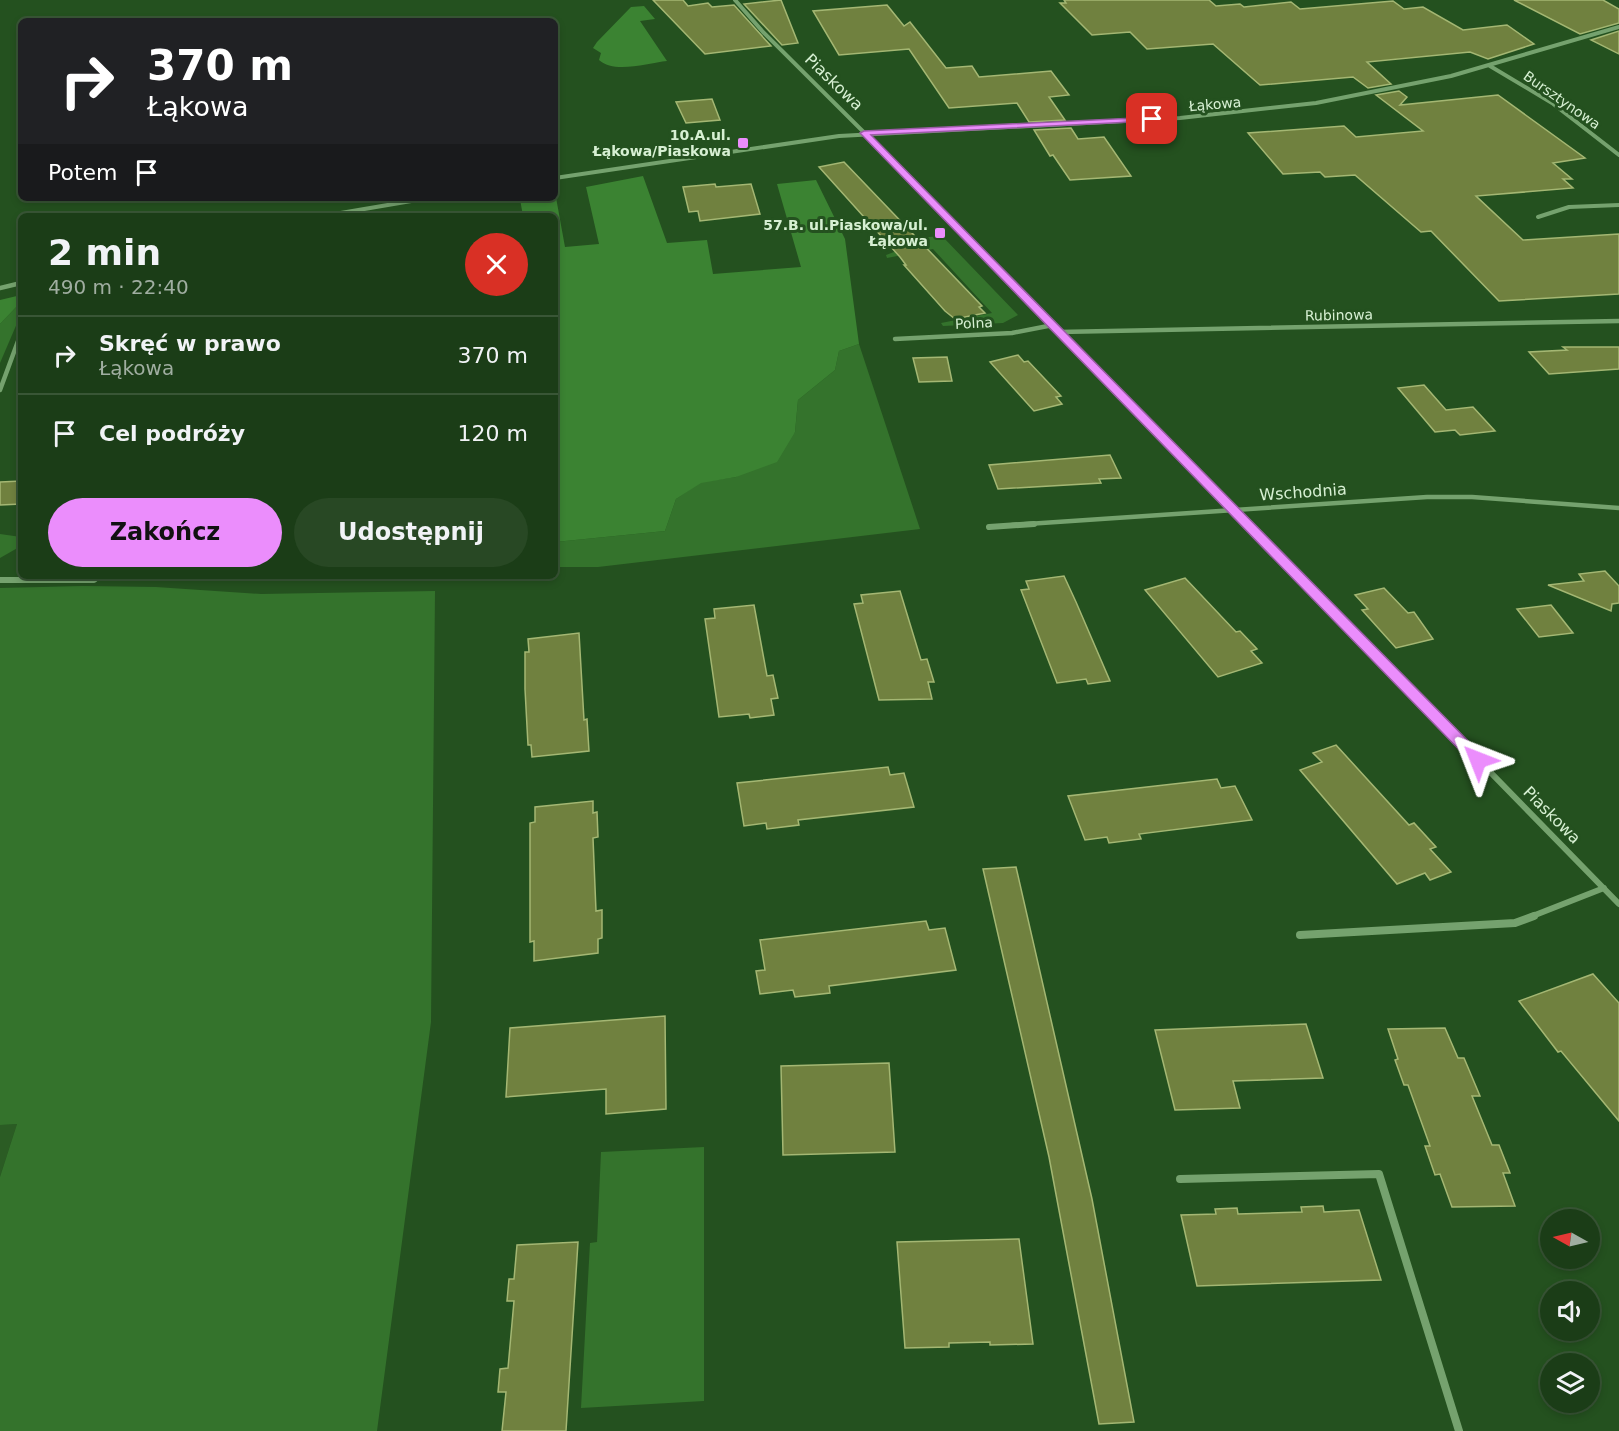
<!DOCTYPE html>
<html lang="pl">
<head>
<meta charset="utf-8">
<style>
  :root { --surface:#1b3d17; --page:#284824; --text:#f1f3f6; --muted:#a0aea1; --line:#395636; --accent:#eb8dfc }
  body { margin:0; font-family:"DejaVu Sans",sans-serif; background:var(--page); color:var(--text); height:100vh; display:flex; flex-direction:column; font-size:22px; white-space:nowrap }
  * { box-sizing:border-box; margin:0 }
  p { font-size:20px; color:var(--muted) }
  .icon { flex:none; width:33px; height:33px; fill:none; stroke:currentColor; stroke-width:2; stroke-linecap:round; stroke-linejoin:round }
  .map { position:relative; flex:1; overflow:hidden }
  .panel { position:absolute; left:18px; top:213px; width:540px; height:366px; display:flex; flex-direction:column; background:var(--surface); border-radius:9px; box-shadow:0 3px 9px #0003,0 0 0 2px var(--line) }
  .panel>* { flex:none }
  .top-card { position:absolute; left:18px; top:18px; width:540px; height:183px; border-radius:9px; box-shadow:0 3px 9px #0003,0 0 0 2px var(--line); background:#202124; color:#fff; overflow:hidden }
  .needle { width:39px; rotate:278deg }
  .controls { position:absolute; left:1540px; top:1209px; display:grid; gap:12px }
  .controls a { display:grid; place-items:center; width:60px; height:60px; border-radius:50%; background:var(--surface); box-shadow:0 3px 9px #0003,0 0 0 2px var(--line); font-size:30px }
  .pin { position:absolute; display:grid; place-items:center; width:51px; height:51px; color:#fff; margin:-26px; border-radius:12px; box-shadow:0 3px 9px #0006 }
  .me { position:absolute; width:66px; margin:-33px; rotate:315deg; stroke-linejoin:round; filter:drop-shadow(0 0 4px #0008) }
  .turn { display:flex; align-items:center; gap:21px; height:126px; padding:0 30px; font-size:27px }
  .turn .icon { width:78px; height:78px; stroke-width:2.5 }
  .turn b { display:block; font-size:42px; line-height:51px }
  .then { display:flex; align-items:center; height:57px; padding:0 30px; background:#0003; gap:12px; font-size:22px }
  .round { display:grid; place-items:center; flex:none; width:63px; height:63px; border-radius:32px; background:var(--page) }
  .headline { display:flex; align-items:center; justify-content:space-between; height:102px; padding:0 30px }
  h1 { font-size:36px; font-weight:700; line-height:45px }
  .primary-button { display:flex; gap:12px; margin-top:auto; padding:12px 30px }
  .primary-button a { flex:1; height:69px; border-radius:36px; background:var(--accent); color:#111; font-size:24px; font-weight:700; line-height:69px; text-align:center }
  .primary-button a+a { background:var(--page); color:var(--text) }
  ul { padding:0; list-style:none }
  li { display:flex; align-items:center; gap:18px; height:78px; padding:0 30px; border-top:2px solid var(--line) }
  li div { flex:1 }
  li b { display:block; font-size:22px }
  li em { font-style:normal }
  .map>svg:first-child { display:block }
</style>
</head>
<body>
<div class="map">
<svg width="1619" height="1431" viewBox="0 0 1619 1431">
  <rect width="100%" height="100%" fill="#24511f"/>
  <path fill="#2b5c24" d="M17 1124 0 1177V1125Z"/>
  <g fill="#34732c">
    <path d="M942 236 1018 315 1003 323 943 326 941 323 992 313 933 249 887 258 886 255 902 249 903 239Z"/>
    <path d="M21 302V314L0 363V324Z"/>
    <path d="M859 344 920 529 598 567H555V542L665 531 676 499 701 482 736 477 795 432 798 400 835 370 839 351Z"/>
    <path d="M0 534 21 537V546L0 558Z"/>
    <path d="M83 586 156 587 261 594 435 591 431 1022 377 1431H0V1177L17 1124 0 1125V588Z"/>
    <path d="M704 1147V1401L581 1408 590 1243 597 1242 601 1152Z"/>
  </g>
  <g fill="#3b8332">
    <path d="M644 6 655 19 640 21 667 61C648 63 614 74 599 60L601 53 593 48 597 42 631 7Z"/>
    <path d="M643 176 667 243 707 240 713 274 801 267 777 184 816 180 845 239 859 344 839 351 835 370 798 400 795 432 777 462 736 477 701 483 676 499 665 531 555 542V216H523L520 199 555 198V192L565 247 599 244 586 187Z"/>
    <path d="M21 295V302L0 324V300Z"/>
    <path d="M149 576H299L298 581Z"/>
  </g>
  <g fill="#70813f" stroke="#a4b773" stroke-width="1.5">
    <path d="M653 0H683L688 6 708 3 712 7 734 5 771 46 705 54Z"/>
    <path d="M781 0 798 43 782 45 744 4Z"/>
    <path d="M1064 0H1209L1216 6 1240 4 1244 7 1291 2 1300 9 1393 1 1404 9 1423 7 1463 30 1507 25 1534 44 1488 59 1470 52 1367 62 1391 84 1368 88 1353 77 1260 85 1213 44 1147 49 1130 32 1092 35 1060 3H1066Z"/>
    <path d="M1514 0H1603L1619 9V23L1580 34Z"/>
    <path d="M887 5 904 26 910 22 946 68 972 66 979 77 1051 71 1069 95 1049 97 1065 120 1029 122 1017 103 949 108 909 49 839 55 813 11Z"/>
    <path d="M1619 31V54L1591 40Z"/>
    <path d="M1399 91 1407 97 1400 105 1498 95 1585 158 1553 163 1572 179H1563L1573 188 1476 196 1523 240 1619 234V294L1499 301 1431 231 1421 232 1355 175 1325 177 1320 172 1283 174 1248 133 1344 126 1356 137 1423 131 1376 95Z"/>
    <path d="M712 99 720 120 686 123 676 102Z"/>
    <path d="M1071 128 1078 139 1104 137 1131 176 1070 180 1053 155 1050 156 1034 130Z"/>
    <path d="M844 162 982 306 979 307 985 313 955 319 945 311 904 265H906L900 257 819 167Z"/>
    <path d="M715 184 716 187 751 184 760 214 700 221 698 211 689 212 683 187Z"/>
    <path d="M1563 347H1619V369L1549 374 1529 352 1567 350Z"/>
    <path d="M1018 355 1024 362 1028 361 1061 396 1056 397 1062 404 1034 411 990 362Z"/>
    <path d="M947 357 952 381 919 382 913 358Z"/>
    <path d="M1424 385 1446 410 1473 407 1495 431 1460 435 1455 430 1435 432 1398 388Z"/>
    <path d="M1110 455 1121 478 1099 479 1101 483 998 489 989 465Z"/>
    <path d="M21 481V504L0 505V482Z"/>
    <path d="M1605 571 1619 586V603L1612 604 1611 611 1548 585 1584 581 1579 574Z"/>
    <path d="M1064 576 1076 602 1110 681 1088 684 1086 679 1057 683 1021 590 1029 589 1026 581Z"/>
    <path d="M1185 578 1236 632 1240 631 1257 649 1251 651 1262 663 1218 677 1145 590Z"/>
    <path d="M1384 588 1408 613 1414 612 1433 639 1396 648 1362 610 1368 609 1355 595Z"/>
    <path d="M900 591 921 660 927 659 934 682H928L932 699 879 700 854 604 863 603 861 595Z"/>
    <path d="M754 605 767 676 773 675 778 698 771 699 774 715 750 718 749 714 719 717 705 619 715 618 714 609Z"/>
    <path d="M1551 605 1573 633 1539 637 1517 609Z"/>
    <path d="M579 633 584 720 587 719 589 751 532 757 531 745H528L525 689V652H529L528 639Z"/>
    <path d="M1336 745 1409 825 1414 823 1436 847 1430 849 1451 872 1430 880 1425 873 1397 884 1300 770 1322 762 1313 753Z"/>
    <path d="M888 767 890 775 904 773 914 807 798 820 799 825 767 829 766 823 744 826 737 783Z"/>
    <path d="M1217 779 1221 788 1235 786 1252 820 1139 834 1141 839 1109 843 1107 837 1085 840 1068 796Z"/>
    <path d="M593 801V813L597 812 598 837 593 838 596 911 602 910V938L598 939V953L534 961V941L530 942V823L535 822V807Z"/>
    <path d="M1016 867 1092 1199 1134 1422 1099 1424 1049 1157 983 869Z"/>
    <path d="M926 921 929 930 945 928 956 970 829 986 830 993 795 997 793 990 760 994 756 971 765 970 760 940Z"/>
    <path d="M1593 974 1619 1003V1121L1561 1051 1558 1052 1519 1001Z"/>
    <path d="M665 1016 666 1109 606 1114V1089L506 1097 510 1028Z"/>
    <path d="M1306 1024 1323 1078 1233 1081 1240 1108 1175 1110 1155 1030Z"/>
    <path d="M1445 1028 1458 1058H1464L1480 1096H1472L1492 1145H1499L1510 1173H1503L1515 1206 1452 1207 1440 1174 1435 1175 1425 1146H1430L1408 1085H1404L1395 1060 1398 1059 1388 1029Z"/>
    <path d="M889 1063 895 1152 783 1155 781 1066Z"/>
    <path d="M1323 1206 1324 1212 1359 1210 1381 1280 1197 1286 1181 1215 1216 1214 1215 1209 1237 1208 1238 1214 1302 1212 1301 1207Z"/>
    <path d="M1019 1239 1033 1344 990 1345V1342L949 1343V1347L905 1348 897 1242Z"/>
    <path d="M578 1242 566 1431H502L506 1392H498L500 1369 508 1368 514 1301H507L509 1279H514L517 1245Z"/>
  </g>
  <g fill="none" stroke-linecap="round" stroke-linejoin="round">
    <g stroke="#75a26e" stroke-width="4">
      <path d="M735 0 763 32 959 227"/>
      <path d="M1490 66 1552 103 1619 155"/>
      <path d="M555 178 839 136 1180 118 1316 103 1451 76 1619 27"/>
      <path d="M323 216 429 198"/>
      <path d="M1538 217 1569 207 1619 205"/>
    </g>
    <g stroke="#75a26e" stroke-width="4.5">
      <path d="M957 226 1250 525"/>
      <path d="M0 288 21 283"/>
      <path d="M1059 332 1619 321"/>
      <path d="M895 339 1012 333 1053 325"/>
      <path d="M0 390 21 333"/>
      <path d="M1012 525 1427 497H1472L1619 508"/>
    </g>
    <g stroke="#75a26e" stroke-width="6">
      <path d="M1248 524 1619 904"/>
      <path d="M989 527 1034 524"/>
      <path d="M0 580H94L99 576"/>
      <path d="M1530 917 1604 888"/>
    </g>
    <g stroke="#75a26e" stroke-width="8">
      <path d="M1300 935 1515 923 1534 916"/>
      <path d="M1180 1179 1379 1174 1459 1431"/>
    </g>
  </g>
  <path fill="#eb8dfc" stroke="#995ca4" stroke-width="1.5" d="M1155 117 1152 121 871 135 1483 756V764H1473L860 133 864 131Z"/>
  <g fill="#eb8dfc" stroke="#24511f" stroke-width="2">
    <rect x="737" y="137" width="12" height="12" rx="3"/>
    <rect x="934" y="227" width="12" height="12" rx="3"/>
  </g>
  <g text-anchor="middle" dominant-baseline="central" stroke-width="6" stroke-linejoin="round" paint-order="stroke">
    <g font-size="14" fill="#d7f0d3" stroke="#24511f">
      <text transform="translate(1562 100) rotate(35)">Bursztynowa</text>
      <text transform="translate(1215 104) rotate(-5)">Łąkowa</text>
      <text transform="translate(1339 315) rotate(-1)">Rubinowa</text>
      <text transform="translate(974 323) rotate(-3)">Polna</text>
    </g>
    <g font-size="14" font-weight="bold" fill="#d7f0d3" stroke="#24511f" text-anchor="end">
      <text x="731" y="135">10.A.ul.<tspan x="731" dy="16">Łąkowa/Piaskowa</tspan></text>
      <text x="928" y="225">57.B. ul.Piaskowa/ul.<tspan x="928" dy="16">Łąkowa</tspan></text>
    </g>
    <g font-size="16" fill="#d7f0d3" stroke="#24511f">
      <text transform="translate(834 82) rotate(44)">Piaskowa</text>
      <text transform="translate(1303 492) rotate(-4)">Wschodnia</text>
      <text transform="translate(1552 815) rotate(45)">Piaskowa</text>
    </g>
  </g>
</svg>
<div class="controls">
<a><svg class="needle" viewBox="-14 -14 28 28"><path d="M0-13l5 13h-10z" fill="#e53935"/><path d="M0 13l5-13h-10z" fill="#a0aea1"/></svg></a>
<a><svg class="icon" aria-label="sound" viewBox="0 0 24 24"><path d="M4 9h4l5-4v14l-5-4H4zM17 9q2 3 0 6"/></svg></a>
<a><svg class="icon" aria-label="layers" viewBox="0 0 24 24"><path d="M12 4l9 5-9 5-9-5zM3 14l9 5 9-5"/></svg></a>
</div>
<div class="pin" style="left:1152px;top:119px;background:#d93025"><svg class="icon" aria-label="arrive" viewBox="0 0 24 24"><path d="M6 21V4h12l-3 4 3 4H6"/></svg></div>
<svg class="me" style="left:1478px;top:760px" viewBox="-20 -20 40 40"><path d="M0-17L14 15 0 8-14 15z" fill="#eb8dfc" stroke="#fff" stroke-width="4"/></svg>
<div class="top-card">
<div class="turn"><svg class="icon" aria-label="right" viewBox="0 0 24 24"><path d="M7 20v-9h11M14 6l5 5-5 5"/></svg><div><b>370 m</b>Łąkowa</div></div>
<div class="then">Potem<svg class="icon" aria-label="arrive" viewBox="0 0 24 24"><path d="M6 21V4h12l-3 4 3 4H6"/></svg></div>
</div>
<section class="panel">
<div class="headline"><div><h1>2 min</h1><p>490 m · 22:40</p></div><a class="round" style="background:#d93025;color:#fff"><svg class="icon" aria-label="close" viewBox="0 0 24 24"><path d="M6 6l12 12M18 6L6 18"/></svg></a></div>
<ul>
<li><svg class="icon" aria-label="right" viewBox="0 0 24 24"><path d="M7 20v-9h11M14 6l5 5-5 5"/></svg><div><b>Skręć w prawo</b><p>Łąkowa</p></div><em>370 m</em></li>
<li><svg class="icon" aria-label="arrive" viewBox="0 0 24 24"><path d="M6 21V4h12l-3 4 3 4H6"/></svg><div><b>Cel podróży</b></div><em>120 m</em></li>
</ul>
<div class="primary-button"><a>Zakończ</a><a>Udostępnij</a></div>
</section>
</div>
</body>
</html>
